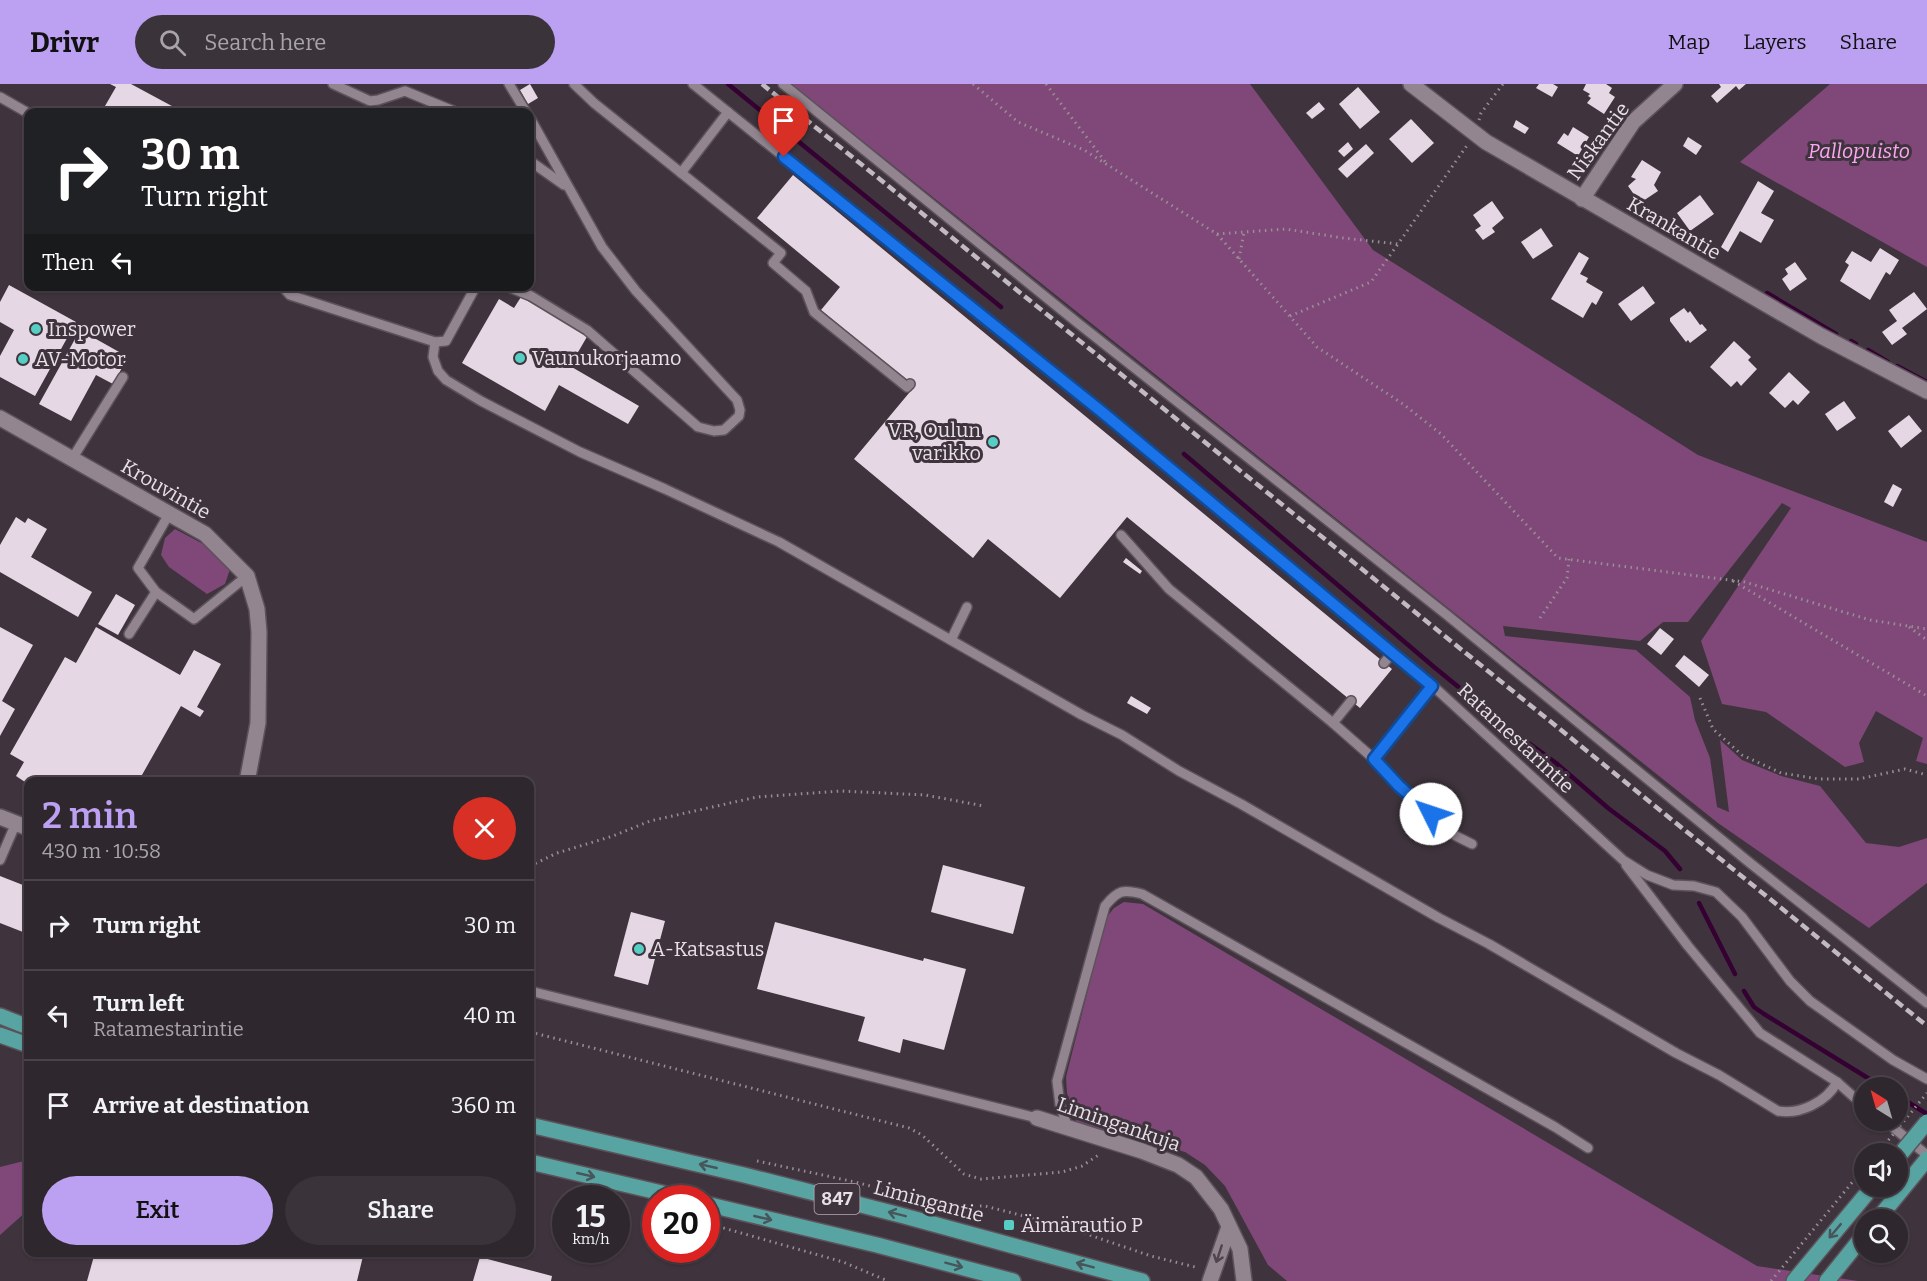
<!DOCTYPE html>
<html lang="en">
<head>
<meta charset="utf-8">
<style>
  :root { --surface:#2f272e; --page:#3b333a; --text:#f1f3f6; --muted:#a7a5aa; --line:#4a444a; --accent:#bca0f2 }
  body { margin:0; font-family:Bitter,serif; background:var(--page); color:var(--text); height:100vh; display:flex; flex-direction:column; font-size:22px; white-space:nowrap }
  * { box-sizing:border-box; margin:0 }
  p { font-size:20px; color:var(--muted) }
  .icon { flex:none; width:33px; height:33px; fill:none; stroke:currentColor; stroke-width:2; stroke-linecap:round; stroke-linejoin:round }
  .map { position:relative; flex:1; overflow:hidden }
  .panel { position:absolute; left:24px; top:693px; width:510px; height:480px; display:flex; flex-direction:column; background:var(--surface); border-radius:12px; box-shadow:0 2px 4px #0004,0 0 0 2px var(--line) }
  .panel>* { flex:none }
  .top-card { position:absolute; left:24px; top:24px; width:510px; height:183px; border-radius:12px; box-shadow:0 2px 4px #0004,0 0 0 2px var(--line); background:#202124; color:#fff; overflow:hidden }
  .needle { width:39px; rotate:323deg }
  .fabs { position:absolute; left:1854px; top:993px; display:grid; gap:12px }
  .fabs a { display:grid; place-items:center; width:54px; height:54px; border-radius:50%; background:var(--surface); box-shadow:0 2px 4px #0004,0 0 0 2px var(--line); font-size:30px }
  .speed { position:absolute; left:552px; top:1101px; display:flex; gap:12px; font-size:30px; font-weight:700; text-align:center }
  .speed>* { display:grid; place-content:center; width:78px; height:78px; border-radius:50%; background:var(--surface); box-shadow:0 2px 4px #0004,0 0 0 2px var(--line); line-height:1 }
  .speed small { font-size:15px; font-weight:400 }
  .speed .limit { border:9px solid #d22; background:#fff; color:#111 }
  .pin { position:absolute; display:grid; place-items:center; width:51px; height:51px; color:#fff; margin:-62px -26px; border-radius:50% 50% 50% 0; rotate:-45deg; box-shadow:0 0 6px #0007 }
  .pin .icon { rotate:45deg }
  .me { position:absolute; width:66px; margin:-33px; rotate:311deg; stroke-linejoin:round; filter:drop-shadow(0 0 4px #0008) }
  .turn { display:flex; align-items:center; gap:21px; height:126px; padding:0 18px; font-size:27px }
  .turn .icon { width:78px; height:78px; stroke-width:2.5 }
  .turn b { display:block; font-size:42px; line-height:51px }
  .then { display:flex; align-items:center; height:57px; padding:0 18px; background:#0003; gap:12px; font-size:22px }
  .round { display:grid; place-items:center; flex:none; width:63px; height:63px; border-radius:32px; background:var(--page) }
  .summary { display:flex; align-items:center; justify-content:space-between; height:102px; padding:0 18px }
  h1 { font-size:36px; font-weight:600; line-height:45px; color:var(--accent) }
  .action { display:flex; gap:12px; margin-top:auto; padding:12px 18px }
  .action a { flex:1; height:69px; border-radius:36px; background:var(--accent); color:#111; font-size:24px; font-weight:600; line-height:69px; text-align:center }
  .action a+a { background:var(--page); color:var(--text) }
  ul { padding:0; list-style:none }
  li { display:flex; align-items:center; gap:18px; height:90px; padding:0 18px; border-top:2px solid var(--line) }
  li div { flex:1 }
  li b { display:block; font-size:22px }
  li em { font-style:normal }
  header { display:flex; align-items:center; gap:36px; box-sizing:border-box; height:84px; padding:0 30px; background:var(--accent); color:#111 }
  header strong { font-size:28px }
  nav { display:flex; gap:33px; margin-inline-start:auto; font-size:21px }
  .search { width:420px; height:54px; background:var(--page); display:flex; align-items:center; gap:15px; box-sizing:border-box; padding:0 21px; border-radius:33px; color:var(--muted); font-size:22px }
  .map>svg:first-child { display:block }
</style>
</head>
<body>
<header>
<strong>Drivr</strong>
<div class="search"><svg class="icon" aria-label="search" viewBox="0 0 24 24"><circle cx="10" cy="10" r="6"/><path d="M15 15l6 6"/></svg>Search here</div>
<nav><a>Map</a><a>Layers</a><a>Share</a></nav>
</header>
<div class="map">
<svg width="1927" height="1197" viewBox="0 0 1927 1197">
  <rect width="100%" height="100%" fill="#3f343d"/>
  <g fill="#7f4878">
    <path d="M791 0H1250L1373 166 1698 371 1927 458V680L1916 677 1923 654 1876 627 1859 659 1864 678 1845 683 1766 628 1722 620 1701 557 1791 424 1782 419 1688 538H1663L1640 557 1503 542 1505 552 1636 566 1690 613 1695 636 1710 674 1717 723 1729 728 1720 656 1742 676 1781 692 1820 702 1866 759 1899 763 1927 754V799L1869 844 1718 739Z"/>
    <path d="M1830 0H1927V183L1740 78Z"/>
    <path d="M175 445 207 462 230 485 225 500 207 510 169 483 161 471 165 454Z"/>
    <path d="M1124 818 1143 820 1757 1182 1858 1197H1287L1268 1181 1225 1102 1205 1081 1185 1068 1077 1039 1067 1009 1066 993 1106 834 1114 824Z"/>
    <path d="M28 1076V1126L0 1151V1083Z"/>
  </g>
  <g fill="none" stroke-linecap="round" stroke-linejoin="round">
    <g stroke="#350032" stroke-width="4.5">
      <path d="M728 0 1001 223"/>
      <path d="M1767 209 1836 250"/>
      <path d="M1851 257 1856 260"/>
      <path d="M1868 266 1888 278"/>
      <path d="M1897 282 1927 298"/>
      <path d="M1184 370 1434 583 1511 646 1556 679 1608 724 1665 767 1680 785"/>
      <path d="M1699 819 1735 890"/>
      <path d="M1744 907 1754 923 1764 930 1884 1004"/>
      <path d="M1898 1012 1927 1030"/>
    </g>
  </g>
  <g fill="#e6d7e4">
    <path d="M110 0H131L183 28H116L105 22 116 3Z"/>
    <path d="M530 0 538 14 528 20 520 6Z"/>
    <path d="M1539 0H1553L1558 3 1552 13 1536 4Z"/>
    <path d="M1586 0H1606L1612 4 1609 9 1615 13 1604 30 1587 19 1591 14 1588 12 1590 10 1583 6Z"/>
    <path d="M1719 0H1746L1739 6 1736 2 1717 19 1711 12 1721 3Z"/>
    <path d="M1358 3 1380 28 1360 45 1339 20Z"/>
    <path d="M1319 18 1325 25 1312 35 1306 29Z"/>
    <path d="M1411 35 1434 59 1412 79 1389 55Z"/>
    <path d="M1516 36 1529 44 1525 50 1513 43Z"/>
    <path d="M1573 43 1589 53 1578 72 1557 59 1564 49 1568 52Z"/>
    <path d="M1688 53 1702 62 1696 71 1683 62Z"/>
    <path d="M1348 58 1353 65 1344 73 1338 67Z"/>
    <path d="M1366 60 1374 69 1347 94 1338 85Z"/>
    <path d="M1642 76 1661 88 1654 101 1658 107 1640 119 1628 102 1636 95 1631 93Z"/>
    <path d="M793 91 1392 585 1360 624 1127 433 1060 514 988 455 973 474 854 375 914 303 821 226 840 203 757 134Z"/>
    <path d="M1758 97 1774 107 1761 129 1774 136 1761 159 1740 147 1728 168 1721 163Z"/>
    <path d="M1700 111 1714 130 1690 147 1677 129Z"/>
    <path d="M1492 117 1504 134 1492 144 1495 148 1483 156 1475 146 1481 142 1473 131Z"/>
    <path d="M1541 144 1553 162 1533 175 1521 158Z"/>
    <path d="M1880 164 1899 176 1890 191 1886 188 1870 216 1840 197 1849 181 1845 178 1852 167 1871 178Z"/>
    <path d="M1579 168 1589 174 1580 190 1588 194 1586 198 1603 208 1596 221 1592 218 1583 234 1551 215Z"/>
    <path d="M1795 178 1807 195 1790 207 1782 195 1788 190 1785 185Z"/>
    <path d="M9 201 76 238 35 312 0 293V272L14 246 0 238V218Z"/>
    <path d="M1643 202 1655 219 1631 237 1618 220Z"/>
    <path d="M1914 208 1927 225 1902 244 1907 250 1892 261 1882 248 1897 237 1889 226Z"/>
    <path d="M521 213 588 251 570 282 639 322 628 340 559 301 545 327 462 279 499 215 514 224Z"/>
    <path d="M1684 224 1688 229 1690 227 1700 241 1702 240 1707 246 1690 259 1688 256 1686 258 1670 237V234Z"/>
    <path d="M80 246 128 273 113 300 96 291 71 337 39 320Z"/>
    <path d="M1734 257 1751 273 1748 276 1757 285 1741 302 1737 297 1731 303 1710 283Z"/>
    <path d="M1789 288 1810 308 1798 321 1793 316 1785 324 1769 309Z"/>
    <path d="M1844 317 1856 334 1837 347 1825 330Z"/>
    <path d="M1909 331 1922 347 1901 364 1888 347Z"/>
    <path d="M1893 400 1902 405 1893 423 1884 418Z"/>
    <path d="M16 433 25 439 28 434 47 445 31 473 92 508 78 533 0 488V461Z"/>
    <path d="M1126 474 1142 487 1140 490 1123 478Z"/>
    <path d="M116 510 135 521 118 551 98 540Z"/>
    <path d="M0 543 33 561 2 617 15 625 0 652Z"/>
    <path d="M96 543 180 591 194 566 221 580 197 623 204 627 200 633 181 622 138 698H28V700L16 692 24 678 10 670 65 573 76 579Z"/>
    <path d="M1660 544 1674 555 1661 571 1647 560Z"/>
    <path d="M1684 571 1709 591 1699 603 1675 582Z"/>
    <path d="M1131 612 1151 624 1147 630 1127 619Z"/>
    <path d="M943 781 1025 803 1013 850 931 828Z"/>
    <path d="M0 792 28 803V850L0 839Z"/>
    <path d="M631 828 665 837 648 901 614 892Z"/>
    <path d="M775 838 923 877 924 874 966 885 944 966 903 955 900 969 858 957 865 933 757 905Z"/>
    <path d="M105 1168H364L357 1197H87L94 1172 103 1175Z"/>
    <path d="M480 1173 552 1192 551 1197H473Z"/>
  </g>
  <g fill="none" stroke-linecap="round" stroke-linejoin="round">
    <g stroke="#5c525a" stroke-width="12">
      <g id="service">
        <path d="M333 0 370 17 378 16 405 7 456 28"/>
        <path d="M509 0 526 28"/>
        <path d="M574 0 594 19 781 169 773 179 806 207 814 228 907 303 910 300"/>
        <path d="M693 0 1102 328 1433 602 1623 776 1647 791 1673 801 1694 802 1716 808 1742 833 1790 897 1810 917 1893 976 1927 995"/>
        <path d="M783 0 1079 240 1447 531 1750 779 1927 919"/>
        <path d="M0 13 28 29"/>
        <path d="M530 77 564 101"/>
        <path d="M681 89 728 28"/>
        <path d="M282 202 290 211 435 258 446 257 476 202"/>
        <path d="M506 202 531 212 587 246 698 343 714 347 724 346 739 332 740 326 737 316 636 207 602 163 530 34"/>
        <path d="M435 258 433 273 438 287 446 296 481 317 580 368 665 405 779 458 1082 631 1122 651 1179 687 1241 720 1439 834 1489 860 1676 969 1719 991 1778 1027C1799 1031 1827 1018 1837 998"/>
        <path d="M72 375 123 293"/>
        <path d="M169 430 138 484 156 508 194 535 247 492"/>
        <path d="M1121 451 1169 505 1333 639 1374 675 1399 702 1456 752 1472 760"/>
        <path d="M129 550 156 508"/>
        <path d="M951 556 967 523"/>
        <path d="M1384 579 1392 569"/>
        <path d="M1333 639 1351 617"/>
        <path d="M1374 675 1433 602"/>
        <path d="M0 776 16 739"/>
        <path d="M1626 781 1688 862 1760 949 1837 998 1864 1022"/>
        <path d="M530 907 1037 1034"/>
        <path d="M1884 1036 1927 1071"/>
        <path d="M1068 1044 1060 1021 1057 997 1105 822C1118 806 1123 805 1142 810L1555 1043 1588 1064"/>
      </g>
    </g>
    <g stroke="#5c525a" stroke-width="18">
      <g id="minor">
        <path d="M1411 0 1486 58 1821 252 1927 307"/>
        <path d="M1582 115 1633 38 1675 0"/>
        <path d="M0 334 205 450 247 492 257 525 259 548 258 639 247 698"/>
        <path d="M0 733 28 744"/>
        <path d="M1037 1034 1142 1067 1178 1081 1196 1093 1221 1125 1240 1165 1244 1197"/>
        <path d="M1210 1197 1229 1143"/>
      </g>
    </g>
    <g stroke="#5c525a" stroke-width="18">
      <g id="primary">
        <path d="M0 932 28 943"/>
        <path d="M0 951 28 961"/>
        <path d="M530 1041 744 1091 904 1132 1142 1197"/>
        <path d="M530 1078 683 1114"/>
        <path d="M706 1120 877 1161 1013 1197"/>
        <path d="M1877 1136 1927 1075"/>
        <path d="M1794 1197 1873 1102"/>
        <path d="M1827 1197 1864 1151"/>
      </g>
    </g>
    <g stroke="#988f96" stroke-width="3" stroke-dasharray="1.5 4.5" stroke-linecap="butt">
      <path d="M973 0 1018 38 1084 66 1217 150 1317 263 1403 320 1441 350 1558 474 1745 498 1870 536 1927 545"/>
      <path d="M1046 0 1107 80"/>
      <path d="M1479 36 1481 29 1503 0"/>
      <path d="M1217 150 1286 145 1343 154 1398 160 1468 60"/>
      <path d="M1239 175 1244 148"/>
      <path d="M1290 232 1371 198 1398 160"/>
      <path d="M1733 497 1927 612"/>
      <path d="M1540 534 1567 494 1569 475"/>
      <path d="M1909 543 1927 556"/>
      <path d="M1700 614 1713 645 1742 671 1781 689 1819 695H1859L1905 685 1927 691"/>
      <path d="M530 782 557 769 613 752 650 737 757 713 841 707 925 711 984 722"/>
      <path d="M530 948 909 1044 922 1051 964 1090 981 1095 1062 1088 1082 1082 1100 1070"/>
      <path d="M757 1077 855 1098 919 1115 958 1122H985L1063 1142 1151 1172 1199 1184"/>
      <path d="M706 1139 843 1178 888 1197"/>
      <path d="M1027 1145 1030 1134"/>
      <path d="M1771 1197 1864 1084"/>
    </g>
    <use href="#service" stroke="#928590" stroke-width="9"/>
    <use href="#minor" stroke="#928590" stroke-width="15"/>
    <use href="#primary" stroke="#58a4a2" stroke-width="15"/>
    <path stroke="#c2bac1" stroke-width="4.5" stroke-dasharray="9 4.5" stroke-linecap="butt" d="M762 0 1927 942"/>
    <g stroke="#5c525a" stroke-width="18" stroke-linecap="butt">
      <path id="primary-bridge" d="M1898 1073 1927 1038"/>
    </g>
    <path stroke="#988f96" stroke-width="3" stroke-dasharray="1.5 4.5" stroke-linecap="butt" d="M1877 1070 1927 1009"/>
    <use href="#primary-bridge" stroke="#58a4a2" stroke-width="15"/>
  </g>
  <defs><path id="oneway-shaft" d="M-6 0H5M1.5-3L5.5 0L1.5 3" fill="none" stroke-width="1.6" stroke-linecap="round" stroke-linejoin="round" transform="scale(1.5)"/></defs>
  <g stroke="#46565b">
    <use href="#oneway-shaft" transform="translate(708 1082) rotate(-167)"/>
    <use href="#oneway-shaft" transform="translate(586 1091) rotate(13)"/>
    <use href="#oneway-shaft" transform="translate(897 1130) rotate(-166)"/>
    <use href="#oneway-shaft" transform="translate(763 1134) rotate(13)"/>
    <use href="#oneway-shaft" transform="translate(1835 1147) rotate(130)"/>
    <use href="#oneway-shaft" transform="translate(954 1181) rotate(15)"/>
    <use href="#oneway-shaft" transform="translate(1085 1181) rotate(-165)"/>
  </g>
  <use stroke="#50444e" href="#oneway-shaft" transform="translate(1219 1170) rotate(108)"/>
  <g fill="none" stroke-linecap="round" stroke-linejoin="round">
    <g stroke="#114b97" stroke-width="15">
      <path id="route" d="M784 73 1102 328 1432 602 1374 675 1399 702 1431 730"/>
    </g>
    <use href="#route" stroke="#1a73e8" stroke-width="10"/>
  </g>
  <g fill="#56cec3" stroke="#3f343d" stroke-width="2">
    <circle cx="36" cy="245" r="6"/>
    <circle cx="520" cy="274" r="6"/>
    <circle cx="23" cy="275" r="6"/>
    <circle cx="993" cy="358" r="6"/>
    <circle cx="639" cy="865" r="6"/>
    <rect x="1003" y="1135" width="12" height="12" rx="3"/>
  </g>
  <g text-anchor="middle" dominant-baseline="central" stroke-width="6" stroke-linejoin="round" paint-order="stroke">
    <rect fill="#3f343d" stroke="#b5acb3" stroke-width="1.5" x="814.5" y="1100" width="45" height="30" rx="4.5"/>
    <g font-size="18" font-weight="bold" fill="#e7e0e6">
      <text x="837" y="1115">847</text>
    </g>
    <g font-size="20" fill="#e7e0e6" stroke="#3f343d">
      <text transform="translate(1598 57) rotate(-54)">Niskantie</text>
      <text transform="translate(1674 144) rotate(30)">Krankantie</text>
      <text transform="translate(166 405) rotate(30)">Krouvintie</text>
      <text transform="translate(1516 654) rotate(43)">Ratamestarintie</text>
      <text transform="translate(1119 1040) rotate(19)">Limingankuja</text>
      <text transform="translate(929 1117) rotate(15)">Limingantie</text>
    </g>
    <g font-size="20" font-style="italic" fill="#fca7f1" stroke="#3f343d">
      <text x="1859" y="67">Pallopuisto</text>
    </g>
    <g font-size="20" fill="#e7e0e6" stroke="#3f343d" text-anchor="start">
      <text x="48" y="245">Inspower</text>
      <text x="532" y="274">Vaunukorjaamo</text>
      <text x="35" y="275">AV-Motor</text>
      <text x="981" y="346" text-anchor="end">VR, Oulun<tspan x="981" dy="23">varikko</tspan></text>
      <text x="651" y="865">A-Katsastus</text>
      <text x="1021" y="1141">Äimärautio P</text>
    </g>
  </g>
</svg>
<div class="fabs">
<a><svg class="needle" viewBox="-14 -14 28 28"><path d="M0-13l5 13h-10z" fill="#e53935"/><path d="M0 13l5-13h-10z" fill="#a7a5aa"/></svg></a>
<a><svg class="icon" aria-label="sound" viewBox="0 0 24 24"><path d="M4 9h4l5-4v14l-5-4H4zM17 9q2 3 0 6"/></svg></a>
<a><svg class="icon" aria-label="search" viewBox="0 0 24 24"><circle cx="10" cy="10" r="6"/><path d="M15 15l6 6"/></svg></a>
</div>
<div class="speed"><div>15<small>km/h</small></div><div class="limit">20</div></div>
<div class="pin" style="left:784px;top:73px;background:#d93025"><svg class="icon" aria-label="arrive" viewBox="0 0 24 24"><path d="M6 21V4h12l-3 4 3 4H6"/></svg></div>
<svg class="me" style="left:1431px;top:730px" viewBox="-20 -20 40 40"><circle r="19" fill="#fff"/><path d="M0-13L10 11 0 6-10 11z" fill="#1a73e8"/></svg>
<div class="top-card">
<div class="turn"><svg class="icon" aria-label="right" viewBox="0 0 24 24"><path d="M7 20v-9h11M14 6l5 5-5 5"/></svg><div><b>30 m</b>Turn right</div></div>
<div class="then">Then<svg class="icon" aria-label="left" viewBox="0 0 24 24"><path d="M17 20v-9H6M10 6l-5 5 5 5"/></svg></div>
</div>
<section class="panel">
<div class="summary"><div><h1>2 min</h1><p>430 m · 10:58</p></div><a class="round" style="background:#d93025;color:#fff"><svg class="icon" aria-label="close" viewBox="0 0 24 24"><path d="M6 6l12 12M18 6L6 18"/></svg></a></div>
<ul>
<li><svg class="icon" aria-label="right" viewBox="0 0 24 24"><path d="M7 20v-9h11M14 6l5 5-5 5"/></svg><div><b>Turn right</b></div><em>30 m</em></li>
<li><svg class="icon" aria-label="left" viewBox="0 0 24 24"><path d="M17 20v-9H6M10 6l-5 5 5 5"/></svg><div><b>Turn left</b><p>Ratamestarintie</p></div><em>40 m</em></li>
<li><svg class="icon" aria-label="arrive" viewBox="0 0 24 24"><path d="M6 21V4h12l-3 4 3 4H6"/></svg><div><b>Arrive at destination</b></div><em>360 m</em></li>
</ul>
<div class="action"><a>Exit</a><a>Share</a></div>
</section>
</div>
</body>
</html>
